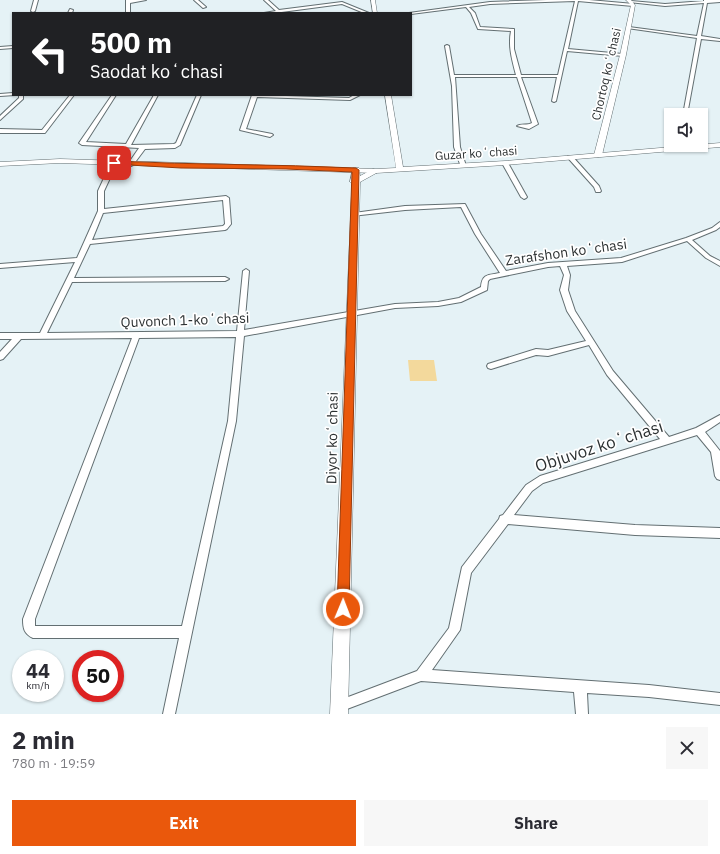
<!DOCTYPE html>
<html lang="en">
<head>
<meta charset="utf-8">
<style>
  :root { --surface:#fff; --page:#f7f7f7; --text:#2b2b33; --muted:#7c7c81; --accent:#ea580c }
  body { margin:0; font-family:"IBM Plex Sans",sans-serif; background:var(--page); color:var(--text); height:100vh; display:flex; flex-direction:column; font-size:15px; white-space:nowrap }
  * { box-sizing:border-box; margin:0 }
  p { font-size:13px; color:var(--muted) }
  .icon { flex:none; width:22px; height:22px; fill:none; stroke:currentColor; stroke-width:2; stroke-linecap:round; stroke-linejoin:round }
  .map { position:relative; height:714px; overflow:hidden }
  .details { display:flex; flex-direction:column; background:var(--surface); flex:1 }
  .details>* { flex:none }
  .top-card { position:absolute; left:12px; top:12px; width:400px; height:84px; border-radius:0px; box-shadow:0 1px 3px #0004; background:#202124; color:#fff; overflow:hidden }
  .tools { position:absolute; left:664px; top:108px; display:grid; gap:8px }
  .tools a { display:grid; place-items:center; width:44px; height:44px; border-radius:0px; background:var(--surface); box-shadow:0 1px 3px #0004; font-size:20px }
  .speed { position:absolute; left:12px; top:650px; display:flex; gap:8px; font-size:20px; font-weight:700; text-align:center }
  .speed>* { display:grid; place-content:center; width:52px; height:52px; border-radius:50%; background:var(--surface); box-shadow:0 1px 3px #0004; line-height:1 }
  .speed small { font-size:10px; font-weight:400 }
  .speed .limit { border:6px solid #d22; background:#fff; color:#111 }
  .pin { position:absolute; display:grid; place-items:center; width:34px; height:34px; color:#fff; margin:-17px; border-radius:8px; box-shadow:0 2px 6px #0006 }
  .me { position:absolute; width:44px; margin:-22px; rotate:1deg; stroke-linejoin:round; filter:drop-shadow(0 0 3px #0008) }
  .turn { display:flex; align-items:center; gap:14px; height:84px; padding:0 12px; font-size:18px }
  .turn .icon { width:52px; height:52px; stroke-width:2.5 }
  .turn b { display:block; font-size:28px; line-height:34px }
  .round { display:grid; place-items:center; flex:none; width:42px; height:42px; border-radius:0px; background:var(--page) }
  .summary { display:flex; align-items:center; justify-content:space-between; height:68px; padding:0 12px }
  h1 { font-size:24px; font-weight:700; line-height:30px }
  .action { display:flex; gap:8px; margin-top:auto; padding:8px 12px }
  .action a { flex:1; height:46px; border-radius:0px; background:var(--accent); color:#fff; font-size:16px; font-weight:700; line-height:46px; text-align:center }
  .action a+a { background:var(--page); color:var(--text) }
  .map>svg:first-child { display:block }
</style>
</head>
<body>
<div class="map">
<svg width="720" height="714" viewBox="0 0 720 714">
  <rect width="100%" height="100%" fill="#e5f2f6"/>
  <path fill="#f3d99c" d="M408 360H434L437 381H410Z"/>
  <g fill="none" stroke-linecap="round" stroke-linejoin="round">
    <g stroke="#636f72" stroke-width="2">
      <g id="minor">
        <path d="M34 0H38L35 11 33 12 31 11Z"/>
        <path d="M126 0H146L130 3V13H126Z"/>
        <path d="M194 0H198L206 7 203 8Z"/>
        <path d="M264 0H268L279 10 342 2 369 13H364L342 4 274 13H264L276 11Z"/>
        <path d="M547 0H589L634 4 633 6 578 1 568 49 623 54 625 55 623 56 567 51 556 101 554 102 552 101 557 77H521L538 124 529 129 517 126C521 123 527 126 532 123L517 77H455L460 147 466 166 461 167 454 147 452 86 445 46 447 45 449 46 454 75H516C512 60 508 46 511 31L478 29 471 13 466 7 411 14 409 13 490 2ZM575 1 558 75H521L514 49V29L480 27 475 13 469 7 490 4Z"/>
        <path d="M704 0H720V2L707 3 701 36 720 39V41L701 39 687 115H683L697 38 627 28 629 27 697 36 704 3 665 6 629 2 631 1 665 4 704 1Z"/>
        <path d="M70 9 73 10 72 13H68Z"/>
        <path d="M13 46V48L0 49V47Z"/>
        <path d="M13 93V95H15L0 96V94Z"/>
        <path d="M19 95H23V99L0 120V116L19 98Z"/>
        <path d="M70 95H74L45 133H0V129L42 130Z"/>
        <path d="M112 95H116L86 142 126 144 154 95H158L131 145 174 144 176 143 197 95H201L180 145 175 148 145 149 133 165 131 166 128 164 139 148 82 145 79 143Z"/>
        <path d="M252 95 349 98 354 95H360L350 100 257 97 246 129 272 134 273 135 270 137 240 130Z"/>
        <path d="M568 156H572L599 186 601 191 600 192H596L594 187 568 158Z"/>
        <path d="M114 161 117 163 104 191V209L226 196 229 198 231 224 227 229 225 230 90 244 74 278 225 277 229 279 225 281 72 282 47 333 237 331 243 271 246 269 249 271 244 330 395 304 438 302 459 298 481 287C482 274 488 275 500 273L475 234 461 207 405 210 352 216 351 215 354 213 405 206 465 204 481 234 506 271 548 263 621 258 686 238 712 228 720 222V227L716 230 692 240 710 256 720 261V266L706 258 687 241 622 262 567 266 570 275 568 290 575 311 613 371 669 437 696 428 720 415V422L705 432 720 451V480L717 479 715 476 711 452 697 435 543 483 532 491 514 515 635 525 720 528V538L635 535 508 524 471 573 460 630 432 670 649 685 720 693V705L649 697 587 693 588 714H576L574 692 421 681 339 712 335 710 333 706 335 702 417 671 449 628 462 567 499 519 500 516 503 515 526 485 540 476 660 439 607 375 589 345 548 356 536 355 491 369 488 368 487 366 488 364 536 349 548 350 586 341 567 311 560 290 564 275 560 266 548 267 490 279 488 281 487 290 461 302 438 306 395 308 244 336 236 421 175 714H163L179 638H33C24 634 23 628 23 619L132 338 21 339 3 359 0 360V352L12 339H0V333H40L75 262 0 268V264L77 258 98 211V191L111 163ZM223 200 225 224 223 226 92 240 103 213ZM236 337 228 421 182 626H35V619L139 338Z"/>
        <path d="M503 162 508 163 527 197 526 198 524 199 521 197 502 163Z"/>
      </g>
    </g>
    <g stroke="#636f72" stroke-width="1">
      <g id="tertiary">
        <path d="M371 0H375L377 13H373Z"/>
        <path d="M385 95H391L403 167 505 161 720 143V147L505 165 376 173 60 163 0 166V162L60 159 376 169 396 168Z"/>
      </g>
    </g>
    <g stroke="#636f72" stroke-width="1">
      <g id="secondary">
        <path d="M626 0H631L635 5 626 55 602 155 598 157 594 155 620 55 631 5Z"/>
        <path d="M353 168H359L360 176 373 169 380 171 360 182 348 714H330L352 184 350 182Z"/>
      </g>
    </g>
    <use href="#minor" fill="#fff" fill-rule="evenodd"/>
    <use href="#tertiary" fill="#fff" fill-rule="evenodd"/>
    <use href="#secondary" fill="#fff" fill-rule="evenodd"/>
  </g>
  <path fill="#ea580c" stroke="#983908" d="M114 161C195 165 275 164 356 168L359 170 349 609 347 614 343 616 338 614 337 609 352 172 286 169 181 168 112 164V162Z"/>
  <g text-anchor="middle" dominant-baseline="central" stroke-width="3.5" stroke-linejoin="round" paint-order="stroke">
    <g font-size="12" fill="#2c3132" stroke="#fff">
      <text transform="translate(606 74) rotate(-77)">Chortoq koʻchasi</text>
      <text transform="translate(476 153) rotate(-4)">Guzar koʻchasi</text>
    </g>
    <g font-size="14" fill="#2c3132" stroke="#fff">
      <text transform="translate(566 252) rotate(-8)">Zarafshon koʻchasi</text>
      <text transform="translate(185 320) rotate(-2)">Quvonch 1-koʻchasi</text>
      <text transform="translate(332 438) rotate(-89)">Diyor koʻchasi</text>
    </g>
    <g font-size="17" fill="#2c3132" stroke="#fff">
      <text transform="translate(599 446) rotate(-18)">Objuvoz koʻchasi</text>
    </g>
  </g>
</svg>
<div class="tools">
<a><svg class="icon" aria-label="sound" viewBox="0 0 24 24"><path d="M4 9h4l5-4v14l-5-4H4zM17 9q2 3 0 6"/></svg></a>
</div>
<div class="speed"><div>44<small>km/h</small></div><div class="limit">50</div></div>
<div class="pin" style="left:114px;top:163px;background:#d93025"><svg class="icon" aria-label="arrive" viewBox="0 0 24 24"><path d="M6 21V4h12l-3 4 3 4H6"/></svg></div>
<svg class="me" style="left:343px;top:609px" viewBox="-20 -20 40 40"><circle r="17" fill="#ea580c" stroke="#fff" stroke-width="3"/><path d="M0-11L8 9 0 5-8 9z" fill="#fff"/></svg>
<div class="top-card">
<div class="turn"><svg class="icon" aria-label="left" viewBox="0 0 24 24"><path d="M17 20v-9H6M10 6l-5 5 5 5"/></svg><div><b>500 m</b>Saodat koʻchasi</div></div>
</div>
</div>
<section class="details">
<div class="summary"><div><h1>2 min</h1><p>780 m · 19:59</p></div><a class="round"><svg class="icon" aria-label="close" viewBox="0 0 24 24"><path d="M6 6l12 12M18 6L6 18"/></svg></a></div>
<div class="action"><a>Exit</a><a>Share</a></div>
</section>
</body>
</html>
